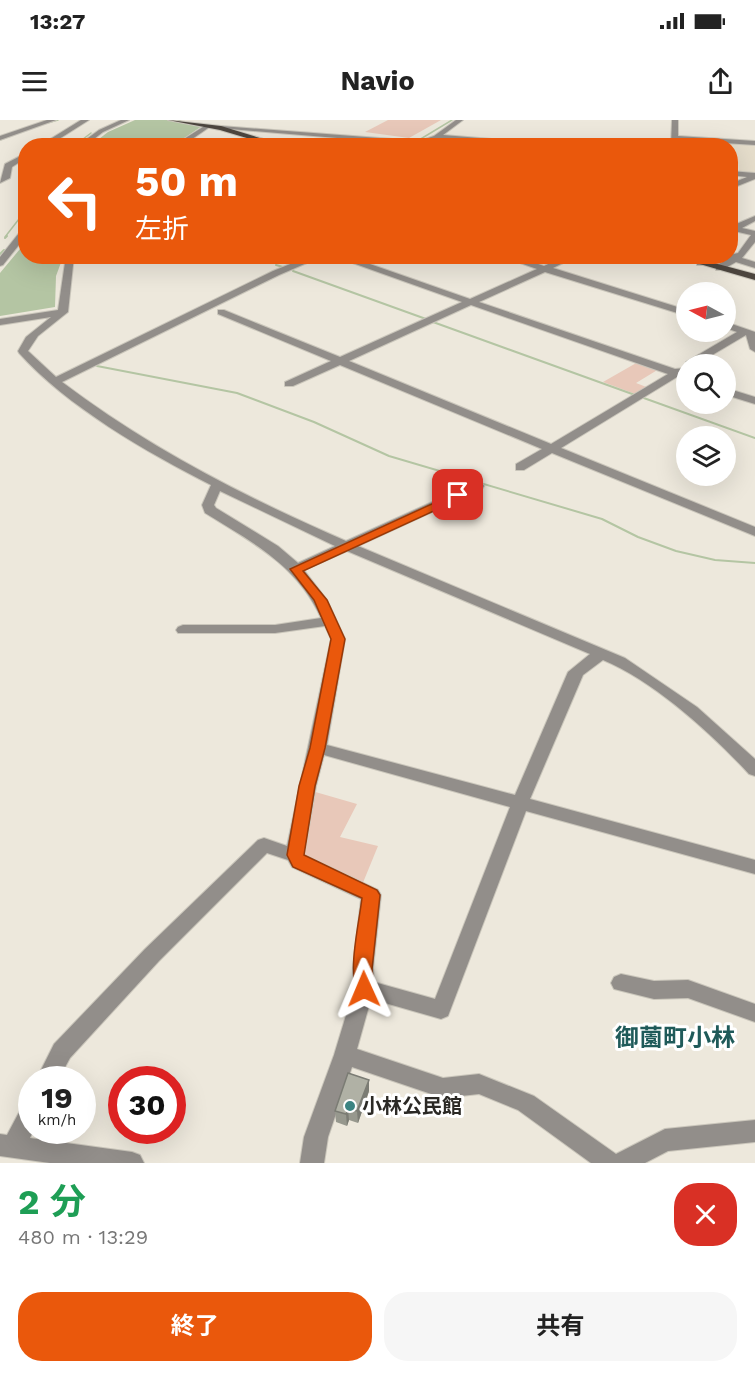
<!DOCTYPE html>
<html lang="ja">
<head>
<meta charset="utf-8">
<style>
  :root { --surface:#fff; --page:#f6f6f6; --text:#222; --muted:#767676; --accent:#ea580c }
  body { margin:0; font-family:"Work Sans","Noto Sans JP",sans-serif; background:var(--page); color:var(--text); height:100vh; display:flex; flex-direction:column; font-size:22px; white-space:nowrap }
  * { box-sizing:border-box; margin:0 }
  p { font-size:20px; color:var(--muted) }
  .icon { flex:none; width:33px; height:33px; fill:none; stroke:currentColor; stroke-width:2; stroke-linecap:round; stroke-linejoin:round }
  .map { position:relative; height:1043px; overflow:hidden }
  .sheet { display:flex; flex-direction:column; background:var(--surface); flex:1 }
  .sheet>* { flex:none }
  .hud { position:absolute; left:18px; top:18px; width:720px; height:126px; border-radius:24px; box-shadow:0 6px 24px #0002; background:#ea580c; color:#fff; overflow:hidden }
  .needle { width:39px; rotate:277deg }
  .controls { position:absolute; left:676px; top:162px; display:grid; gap:12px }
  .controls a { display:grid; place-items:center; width:60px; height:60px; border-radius:50%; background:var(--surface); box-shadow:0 6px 24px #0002; font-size:30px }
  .speed { position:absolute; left:18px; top:946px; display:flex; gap:12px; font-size:30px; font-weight:700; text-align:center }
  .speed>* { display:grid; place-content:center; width:78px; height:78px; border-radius:50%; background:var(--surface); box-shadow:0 6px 24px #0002; line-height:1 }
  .speed small { font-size:15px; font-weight:400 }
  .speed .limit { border:9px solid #d22; background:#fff; color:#111 }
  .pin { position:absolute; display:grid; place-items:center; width:51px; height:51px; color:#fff; margin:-26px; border-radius:12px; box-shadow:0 3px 9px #0006 }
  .me { position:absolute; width:66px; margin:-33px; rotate:359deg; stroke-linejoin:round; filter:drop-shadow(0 0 4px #0008) }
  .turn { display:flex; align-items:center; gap:21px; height:126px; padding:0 18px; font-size:27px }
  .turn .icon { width:78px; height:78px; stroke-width:2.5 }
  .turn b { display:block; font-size:42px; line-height:51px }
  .round { display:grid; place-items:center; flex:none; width:63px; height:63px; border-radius:24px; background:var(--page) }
  .head { display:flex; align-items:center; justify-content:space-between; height:102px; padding:0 18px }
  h1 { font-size:36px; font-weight:700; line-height:45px; color:#1e9e55 }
  .action { display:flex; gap:12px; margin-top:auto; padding:12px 18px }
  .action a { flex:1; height:69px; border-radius:24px; background:var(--accent); color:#fff; font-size:24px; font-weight:700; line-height:69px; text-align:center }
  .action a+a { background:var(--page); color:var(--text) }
  .status { display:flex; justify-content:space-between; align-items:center; height:42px; padding:0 30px; background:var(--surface); direction:ltr }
  .status svg { height:16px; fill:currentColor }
  header { display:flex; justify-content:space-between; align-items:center; height:78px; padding:0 18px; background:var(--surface); font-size:27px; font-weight:700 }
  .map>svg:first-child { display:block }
</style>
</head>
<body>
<div class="status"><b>13:27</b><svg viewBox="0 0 49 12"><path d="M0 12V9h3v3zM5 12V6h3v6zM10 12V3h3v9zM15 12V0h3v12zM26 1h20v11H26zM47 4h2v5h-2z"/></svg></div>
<header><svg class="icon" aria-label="menu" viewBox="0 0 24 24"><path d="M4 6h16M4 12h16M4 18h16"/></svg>Navio<svg class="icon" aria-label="share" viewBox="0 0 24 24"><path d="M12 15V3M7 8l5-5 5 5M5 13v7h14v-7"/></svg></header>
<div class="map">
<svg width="755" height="1043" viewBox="0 0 755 1043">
  <rect width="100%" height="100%" fill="#ede8dc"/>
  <path fill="#e5ddcb" d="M679 19 755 24V53L739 52 737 35 731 34 730 26 679 25Z"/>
  <g fill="#e8c8b9">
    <path d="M388 0H441L409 18 365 12Z"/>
    <path d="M638 242 659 249 636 263 649 268 638 275 603 262Z"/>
    <path d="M312 671 357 684 340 717 378 726 362 765 300 735Z"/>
  </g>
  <g fill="#b4c5a3">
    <path d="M135 0H182L178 2 202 6 174 25 90 26 108 12Z"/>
    <path d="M25 123 26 136 63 137 56 156 55 187 0 196V153Z"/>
  </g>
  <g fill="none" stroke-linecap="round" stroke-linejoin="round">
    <g stroke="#b4c5a3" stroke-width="1.5">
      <path d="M47 3 58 0"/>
      <path d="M0 20 18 13"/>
      <path d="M74 26 91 13"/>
      <path d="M409 26 452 0"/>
      <path d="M5 117 26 90"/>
    </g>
    <g stroke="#b4c5a3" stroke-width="2">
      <path d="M5 118 7 116"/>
      <path d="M0 134 4 130"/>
      <path d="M272 143 281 136"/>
      <path d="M276 145 283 147"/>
      <path d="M293 151 426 199"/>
      <path d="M433 202 635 275"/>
      <path d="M97 246 237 273 314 302 389 336 602 399 638 417 676 431 715 440 755 443"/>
      <path d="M641 277 755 318"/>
    </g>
    <g stroke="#cac6bb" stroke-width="2">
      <g id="minor">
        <path d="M47 0H56L0 20V16Z"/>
        <path d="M81 0H89L48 26H39Z"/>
        <path d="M121 0H129L103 12 85 26H77L99 10Z"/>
        <path d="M456 0H463L443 15 580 26H537L437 19 420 25 218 8 221 6 419 21 434 16Z"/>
        <path d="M672 0H678V16L755 21V25L678 20 677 26H671Z"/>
        <path d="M206 5 211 6 182 26H173Z"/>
        <path d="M26 33V38L12 47 10 58 0 63 5 44Z"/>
        <path d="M730 51 755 53V59L730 69V64L747 57 730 55Z"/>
        <path d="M755 96V101L742 108 755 111V122L742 138 755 142V148L736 142 722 150H716V146L727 139 725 136 738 133 751 115 730 110V105H734Z"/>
        <path d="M23 108H26V116L3 145 0 146V137Z"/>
        <path d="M66 136H74L68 192 38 216 28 231 56 257 273 151 310 136H323L279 155 62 262C149 328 247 378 346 421L474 363H482L484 366 482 369 358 426 625 538 697 587 755 639V656L749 654C712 614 654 561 603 540L583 555 530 679 755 740V754L526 691 448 896 441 899 371 879 357 929 443 958 479 954 534 976 616 1034 665 1009 755 1000V1022L668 1031 645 1043H591L518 990 479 974 443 978 352 947 328 1017 324 1043H300L304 1017 334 935 354 869 353 848 361 779 292 747 288 740 267 733 159 841 70 938 58 960H36L54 924 145 829 258 720 264 718 287 726 331 519 325 506 275 513H178L176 510 178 507 183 505H275L321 498C298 446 252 422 205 393L202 385 211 365C148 333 66 286 19 233L18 231 26 217 51 197 0 205V199L58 190ZM220 371 335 426 298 443 278 426 216 388 214 385ZM347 431 590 534 568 552 515 675 327 625 345 519 327 480 304 450ZM324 635 510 687 435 879 374 862 373 848 381 775 378 770 304 735 316 666Z"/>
        <path d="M333 136H347L470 179 537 149 500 136H515L544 146 565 136H577L553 148 687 190V196L545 152 479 182 675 249 686 248 687 260 677 257 561 328 755 407V416L552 333 524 350H516V344L542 329 340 245 293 266H285V262L331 241 218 194V190H224L340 237 462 182ZM471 185 668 254 551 324 349 241Z"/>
        <path d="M704 136H715L703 145H697V141Z"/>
        <path d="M726 202 755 212V232L750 229 746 215 697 244 686 246V242L737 212 726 208Z"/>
        <path d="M726 268 755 277V284L726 275Z"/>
        <path d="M621 854 654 861 688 860 755 884V902L688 878 654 879 614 869 611 863 614 857Z"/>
        <path d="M32 980 33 1011 30 1018 132 1032 140 1035 144 1043H50L0 1036V1014L7 1015 24 983Z"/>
      </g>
    </g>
    <g stroke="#cac6bb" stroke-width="2">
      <g id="major">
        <path d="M168 0 221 6 286 26H274L220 10Z"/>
        <path d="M672 136H688L755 154V160Z"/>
      </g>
    </g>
    <use href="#minor" fill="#928e8a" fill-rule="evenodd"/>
    <use href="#major" fill="#4d463f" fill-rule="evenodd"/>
  </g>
  <path fill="#97988e" d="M369 971 358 1003 349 1000 347 1006 336 1002 335 991Z"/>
  <g fill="#7b7c74">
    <path d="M369 960V971L358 1003 357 991Z"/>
    <path d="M348 989 349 1000 347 1006 346 994Z"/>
  </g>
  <path fill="#b0b1a5" stroke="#7b7c74" stroke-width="1.5" d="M348 953 369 960 357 991 348 989 346 994 335 991Z"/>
  <path fill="#ea580c" stroke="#983908" stroke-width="1.5" d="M458 372 464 375 462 378 303 451 327 480 345 519 325 628 315 666 304 735 377 770 380 775 372 849 374 869 371 875 364 877 358 875C347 852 359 804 362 778L293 747 287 735 299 666 310 628 331 519 314 480 290 449Z"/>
  <circle fill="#3c8482" stroke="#fff" stroke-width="2" cx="350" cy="986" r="6"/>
  <g text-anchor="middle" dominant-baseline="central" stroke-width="6" stroke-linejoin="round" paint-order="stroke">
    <g font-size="20" font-weight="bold" fill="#2b2925" stroke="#fff" text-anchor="start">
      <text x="362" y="986">小林公民館</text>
    </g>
    <g font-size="24" font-weight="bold" fill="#1f5a59" stroke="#fff">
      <text x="675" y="918">御薗町小林</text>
    </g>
  </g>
</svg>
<div class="controls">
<a><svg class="needle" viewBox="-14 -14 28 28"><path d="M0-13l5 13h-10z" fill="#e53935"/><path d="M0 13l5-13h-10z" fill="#767676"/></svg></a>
<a><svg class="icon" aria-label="search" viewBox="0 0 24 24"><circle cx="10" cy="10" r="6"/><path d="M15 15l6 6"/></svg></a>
<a><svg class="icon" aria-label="layers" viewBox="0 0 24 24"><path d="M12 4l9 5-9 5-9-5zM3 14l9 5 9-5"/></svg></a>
</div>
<div class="speed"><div>19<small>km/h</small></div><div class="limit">30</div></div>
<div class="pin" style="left:458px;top:375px;background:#d93025"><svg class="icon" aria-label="arrive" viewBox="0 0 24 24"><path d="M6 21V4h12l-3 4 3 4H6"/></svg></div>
<svg class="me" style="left:364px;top:869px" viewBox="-20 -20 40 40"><path d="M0-17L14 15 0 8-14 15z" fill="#ea580c" stroke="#fff" stroke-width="4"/></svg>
<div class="hud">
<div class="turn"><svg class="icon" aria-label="left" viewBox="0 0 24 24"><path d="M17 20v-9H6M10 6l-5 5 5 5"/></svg><div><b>50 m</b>左折</div></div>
</div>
</div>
<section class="sheet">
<div class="head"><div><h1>2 分</h1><p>480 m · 13:29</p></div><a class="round" style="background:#d93025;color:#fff"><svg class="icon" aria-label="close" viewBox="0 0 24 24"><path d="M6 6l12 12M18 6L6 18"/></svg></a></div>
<div class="action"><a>終了</a><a>共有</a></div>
</section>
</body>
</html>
